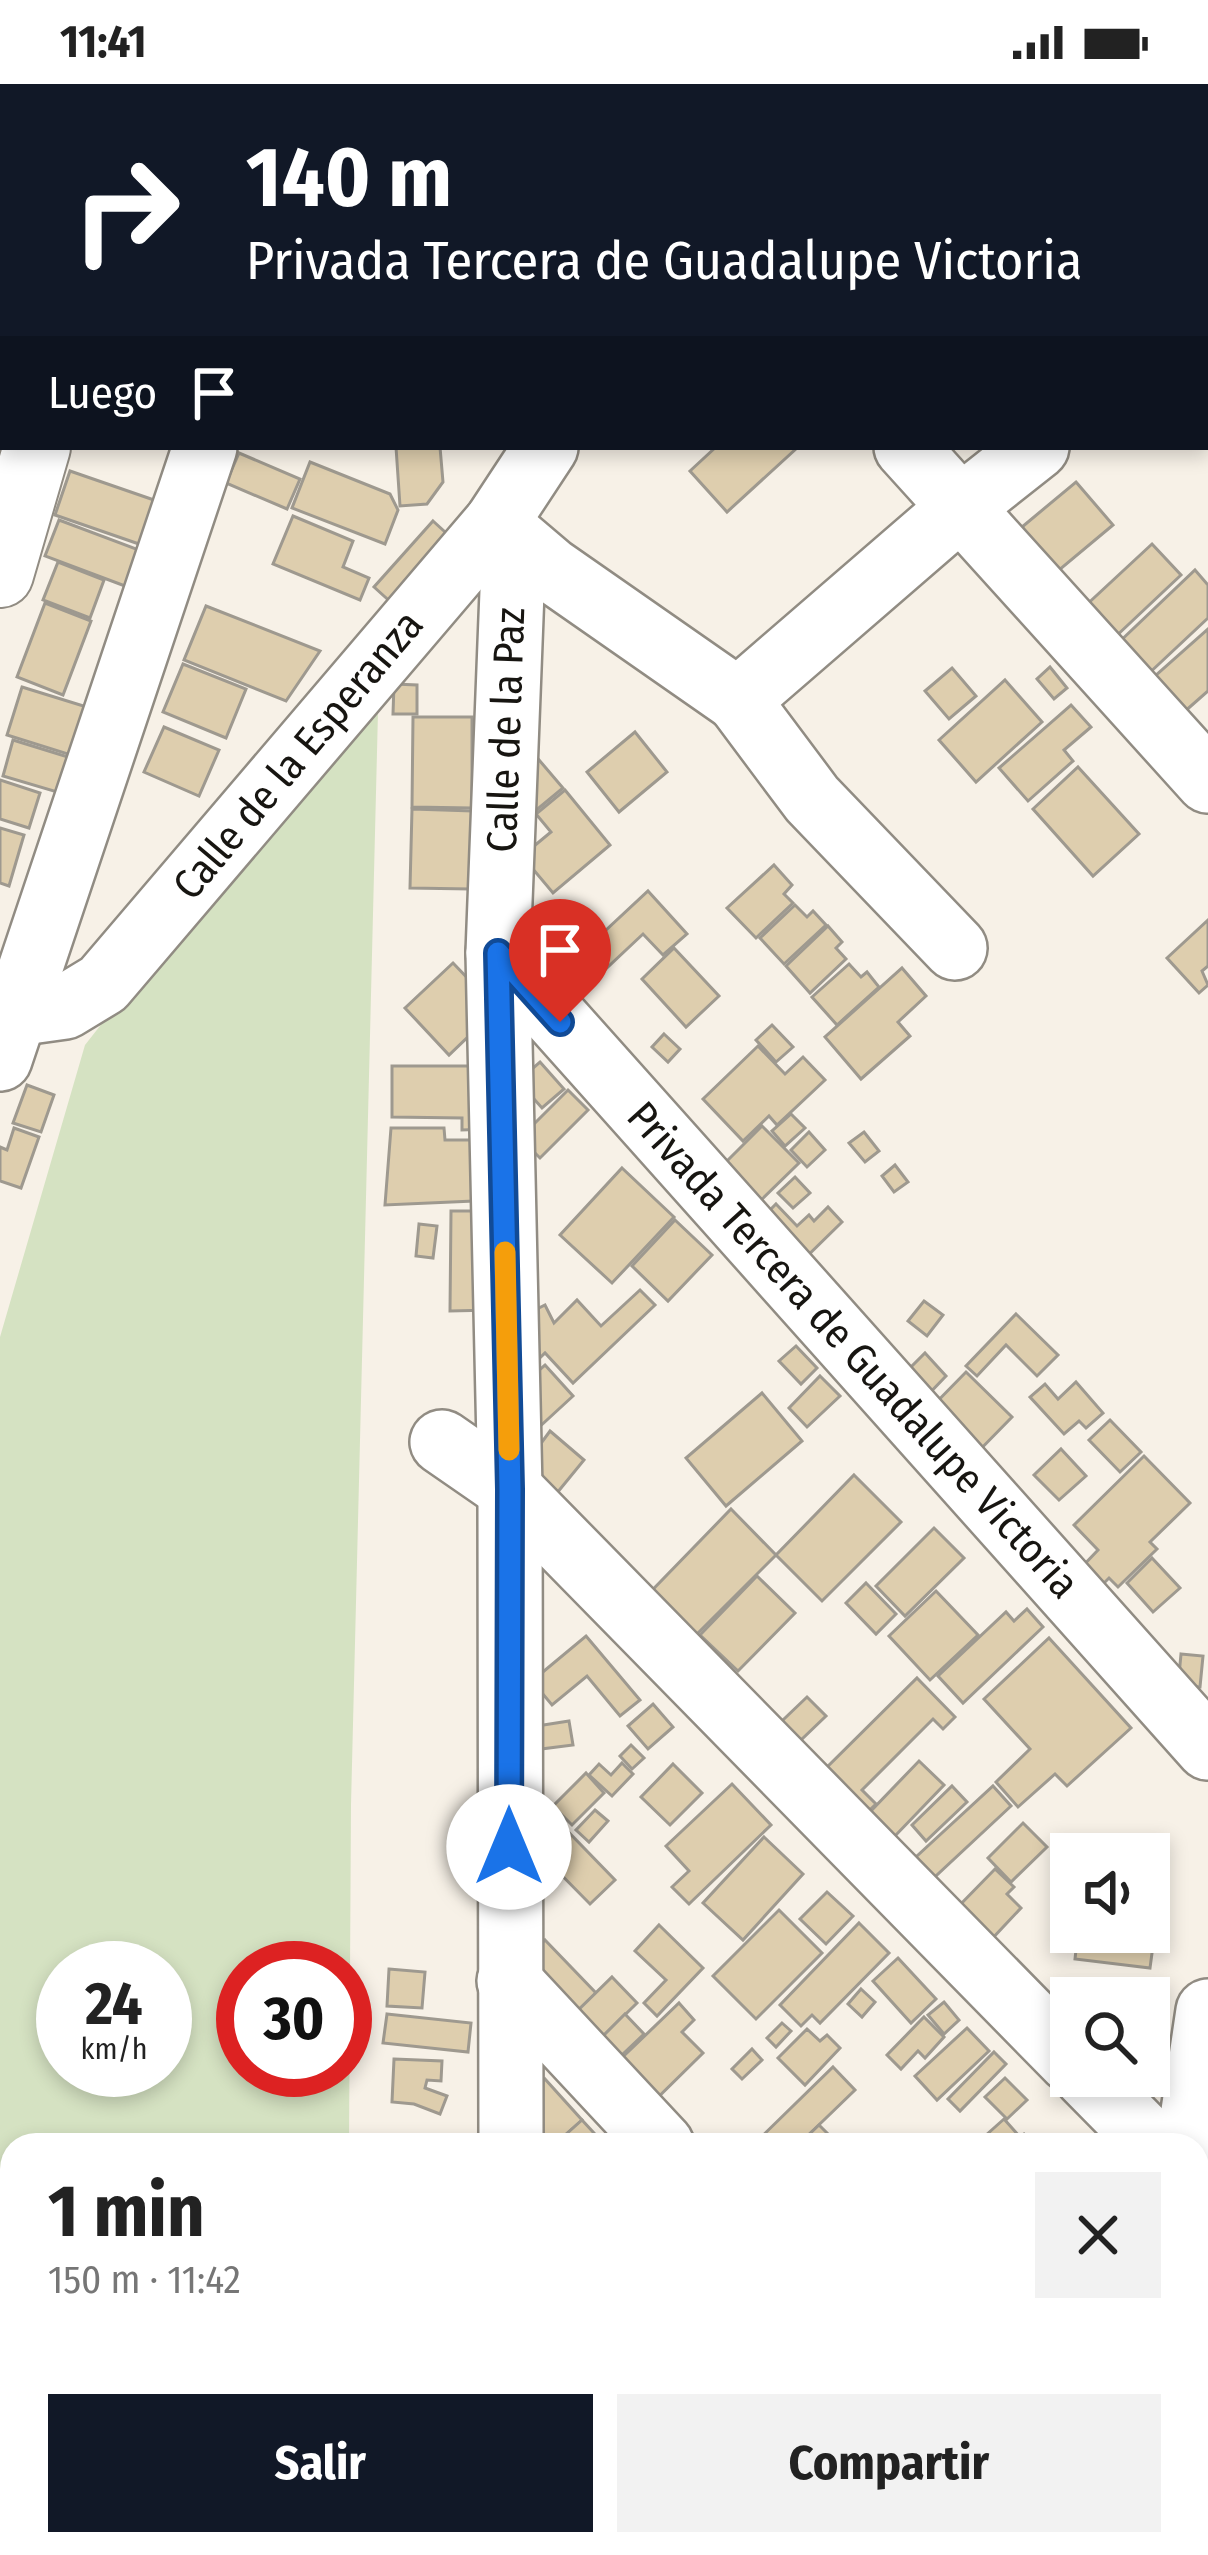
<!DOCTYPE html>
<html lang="es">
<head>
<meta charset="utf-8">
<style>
  :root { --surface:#fff; --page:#f2f2f2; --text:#222; --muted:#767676; --accent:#111827 }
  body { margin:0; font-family:"Fira Sans Condensed",sans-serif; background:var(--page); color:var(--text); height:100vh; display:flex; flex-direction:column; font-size:45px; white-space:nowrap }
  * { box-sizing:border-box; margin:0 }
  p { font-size:39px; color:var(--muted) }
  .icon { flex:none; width:66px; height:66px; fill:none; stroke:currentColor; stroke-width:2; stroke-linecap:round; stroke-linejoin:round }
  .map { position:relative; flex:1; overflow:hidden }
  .side { position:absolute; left:0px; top:2049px; width:1209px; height:423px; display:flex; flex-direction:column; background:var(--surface); border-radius:36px 36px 0 0; box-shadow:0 6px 18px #0003 }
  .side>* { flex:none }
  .guide { position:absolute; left:0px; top:0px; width:1209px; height:366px; box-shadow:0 6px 18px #0003; background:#111827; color:#fff; overflow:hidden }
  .tools { position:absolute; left:1050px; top:1749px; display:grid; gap:24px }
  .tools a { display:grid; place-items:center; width:120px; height:120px; border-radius:0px; background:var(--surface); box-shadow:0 6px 18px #0003; font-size:60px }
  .speed { position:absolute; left:36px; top:1857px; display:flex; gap:24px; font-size:60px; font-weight:700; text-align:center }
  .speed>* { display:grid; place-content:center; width:156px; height:156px; border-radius:50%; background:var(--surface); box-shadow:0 6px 18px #0003; line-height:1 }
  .speed small { font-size:30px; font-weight:400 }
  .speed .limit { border:18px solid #d22; background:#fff; color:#111 }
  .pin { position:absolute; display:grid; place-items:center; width:102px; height:102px; color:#fff; margin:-123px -51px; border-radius:50% 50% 50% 0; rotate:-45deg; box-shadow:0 0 12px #0007 }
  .pin .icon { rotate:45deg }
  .me { position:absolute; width:132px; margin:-66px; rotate:0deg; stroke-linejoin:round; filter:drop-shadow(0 0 9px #0008) }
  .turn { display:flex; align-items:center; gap:42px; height:252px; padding:0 48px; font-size:54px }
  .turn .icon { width:156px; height:156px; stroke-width:2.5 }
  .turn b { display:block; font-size:84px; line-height:102px }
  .then { display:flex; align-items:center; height:114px; padding:0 48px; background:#0003; gap:24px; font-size:45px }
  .round { display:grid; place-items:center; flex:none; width:126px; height:126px; border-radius:0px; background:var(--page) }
  .summary { display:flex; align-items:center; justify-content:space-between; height:204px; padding:0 48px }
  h1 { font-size:72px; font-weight:700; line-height:90px }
  .cta { display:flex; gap:24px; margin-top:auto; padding:24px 48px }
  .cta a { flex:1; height:138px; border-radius:0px; background:var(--accent); color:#fff; font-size:48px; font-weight:700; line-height:138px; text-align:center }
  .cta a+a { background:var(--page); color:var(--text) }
  .status { display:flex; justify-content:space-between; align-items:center; height:84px; padding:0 60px; background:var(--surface); direction:ltr }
  .status svg { height:33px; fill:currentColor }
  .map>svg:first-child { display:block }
</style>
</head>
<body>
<div class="status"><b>11:41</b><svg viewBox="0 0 49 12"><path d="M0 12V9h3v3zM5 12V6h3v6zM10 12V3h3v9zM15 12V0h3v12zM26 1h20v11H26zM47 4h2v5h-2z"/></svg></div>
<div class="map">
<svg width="1208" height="2471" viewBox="0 0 1208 2471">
  <rect width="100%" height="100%" fill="#f7f1e7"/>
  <path fill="#d5e2c2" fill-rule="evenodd" d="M379 587 351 1721 349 2061H12V2460H347V2471H0V1253L85 961ZM63 1884H165V1986H63ZM243 1884H345V1986H243Z"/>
  <g fill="#deceae" stroke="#9e998f" stroke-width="3">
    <path d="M637 0H722L635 3Z"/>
    <path d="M396 363H440L443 398 427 420 400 422Z"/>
    <path d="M716 363H798L727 428 690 387Z"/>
    <path d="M239 369 300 395 287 425 226 399Z"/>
    <path d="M310 378 390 410 398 426 385 460 292 424Z"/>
    <path d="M70 387 154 416 139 460 55 431Z"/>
    <path d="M1076 398 1113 441 1058 487 1022 443Z"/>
    <path d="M293 432 353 457 343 483 369 494 360 516 273 480Z"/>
    <path d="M59 436 139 466 125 502 45 472Z"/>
    <path d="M433 437 456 458 404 530 374 503Z"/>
    <path d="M1152 460 1181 491 1112 556 1082 525Z"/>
    <path d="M58 478 104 496 90 534 43 516Z"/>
    <path d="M1195 486 1208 501V534L1144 594 1114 563Z"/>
    <path d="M45 519 91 537 63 611 17 593Z"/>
    <path d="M206 522 320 567 286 617 184 576Z"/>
    <path d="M1208 545V607L1166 644 1136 609Z"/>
    <path d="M183 580 246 605 226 654 163 628Z"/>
    <path d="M1050 583 1067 604 1054 615 1037 595Z"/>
    <path d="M952 584 976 612 949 635 925 607Z"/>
    <path d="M1005 596 1042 638 976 698 939 656Z"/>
    <path d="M394 600 417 601V630H393Z"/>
    <path d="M22 603 90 624 74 672 7 651Z"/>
    <path d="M1071 621 1091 643 1064 666 1073 677 1028 717 999 684Z"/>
    <path d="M413 633H472V724L412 723Z"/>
    <path d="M510 642 563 704 534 728Z"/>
    <path d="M164 643 219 666 199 712 144 688Z"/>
    <path d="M635 648 667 688 619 728 587 688Z"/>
    <path d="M13 656 68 673 57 708 3 692Z"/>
    <path d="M1078 683 1139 750 1093 792 1033 725Z"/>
    <path d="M0 696 40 709 29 744 0 735Z"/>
    <path d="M565 706 610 761 553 809 522 772 551 748 536 730Z"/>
    <path d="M412 725 473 727 470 805 410 804Z"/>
    <path d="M0 744 24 751 9 802 0 799Z"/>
    <path d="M774 781 792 801 784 810 793 819 756 854 727 824Z"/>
    <path d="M648 807 687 850 663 871 643 850 595 895 576 874Z"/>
    <path d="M795 821 807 833 813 827 826 841 784 880 760 854Z"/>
    <path d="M1208 836V882L1202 887 1208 901 1199 909 1167 874Z"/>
    <path d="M828 842 842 858 836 864 846 875 810 909 786 882Z"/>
    <path d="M674 864 719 912 686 943 642 895Z"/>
    <path d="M453 879 497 925 449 971 405 924Z"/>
    <path d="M849 880 861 893 867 888 879 903 837 941 812 913Z"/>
    <path d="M902 884 926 912 898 938 910 952 861 995 825 953Z"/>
    <path d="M772 941 793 963 776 978 756 956Z"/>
    <path d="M664 950 680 965 668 978 652 963Z"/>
    <path d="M758 962 785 990 803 973 825 996 777 1041 769 1032 743 1057 703 1015Z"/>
    <path d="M540 978 564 1005 542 1024 518 997Z"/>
    <path d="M392 982H491V1045L462 1046V1034L392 1033Z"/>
    <path d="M27 1001 54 1011 41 1048 13 1039Z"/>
    <path d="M568 1006 588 1026 540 1074 520 1054Z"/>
    <path d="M791 1030 805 1044 785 1062 772 1047Z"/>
    <path d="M762 1042 799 1079 752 1125 716 1088Z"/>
    <path d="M14 1044 39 1053 21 1104 0 1097V1063L7 1066Z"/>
    <path d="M391 1044H444L445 1056H496V1116L385 1121Z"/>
    <path d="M809 1048 825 1066 807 1083 791 1066Z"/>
    <path d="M864 1048 879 1067 865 1078 849 1059Z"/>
    <path d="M895 1081 908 1098 894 1108 882 1092Z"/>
    <path d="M622 1084 674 1133 612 1199 560 1151Z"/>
    <path d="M795 1093 810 1109 793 1124 778 1109Z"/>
    <path d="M776 1120 797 1142 809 1131 814 1137 828 1123 842 1138 798 1181 758 1138Z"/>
    <path d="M451 1127H495L474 1191V1210H493V1226L450 1227Z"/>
    <path d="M675 1136 712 1171 668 1217 632 1182Z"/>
    <path d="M419 1140 437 1142 433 1174 416 1172Z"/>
    <path d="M640 1206 655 1221 573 1299 545 1269 510 1303 509 1239 545 1221 554 1239 577 1216 601 1242Z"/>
    <path d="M924 1217 943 1231 927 1252 908 1237Z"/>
    <path d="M1016 1230 1058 1271 1037 1292 1006 1261 977 1292 966 1282Z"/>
    <path d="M796 1262 817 1284 801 1300 779 1277Z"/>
    <path d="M925 1269 946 1292 921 1318 899 1295Z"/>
    <path d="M545 1281 573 1312 511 1369 508 1313Z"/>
    <path d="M966 1288 1012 1333 968 1378 922 1333Z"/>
    <path d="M820 1292 840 1312 807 1343 789 1324Z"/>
    <path d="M1076 1298 1103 1329 1086 1344 1079 1337 1064 1350 1030 1313 1045 1300 1058 1315Z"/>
    <path d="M762 1309 802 1357 726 1422 686 1374Z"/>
    <path d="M1110 1336 1141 1368 1120 1388 1089 1356Z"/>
    <path d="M550 1347 584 1376 543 1426 512 1399Z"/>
    <path d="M1061 1365 1086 1392 1059 1416 1034 1391Z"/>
    <path d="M1144 1372 1190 1419 1150 1458 1157 1465 1118 1503 1109 1494 1098 1505 1079 1486 1098 1466 1074 1441Z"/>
    <path d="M854 1391 901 1438 822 1517 776 1471Z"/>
    <path d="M731 1425 776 1471 692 1555 631 1528Z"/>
    <path d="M934 1444 964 1474 905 1532 876 1502Z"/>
    <path d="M1152 1474 1180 1504 1153 1528 1127 1499Z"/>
    <path d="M757 1492 795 1529 738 1587 700 1551Z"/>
    <path d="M866 1499 896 1530 876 1550 846 1519Z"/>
    <path d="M936 1507 978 1551 930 1596 889 1552Z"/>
    <path d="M1027 1525 1043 1543 963 1619 938 1592 1006 1528 1014 1537Z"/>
    <path d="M586 1552 640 1616 620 1632 587 1592 552 1621 532 1597Z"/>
    <path d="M1049 1554 1131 1644 1067 1702 1055 1690 1018 1723 996 1698 1030 1665 984 1615Z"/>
    <path d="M1181 1570 1203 1572 1200 1603 1178 1602Z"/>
    <path d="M917 1594 955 1633 943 1645 933 1635 862 1706 876 1720 857 1738 814 1696Z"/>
    <path d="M807 1613 826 1632 779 1677 761 1657Z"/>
    <path d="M653 1620 673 1643 648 1665 628 1642Z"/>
    <path d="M569 1637 573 1661 541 1665 537 1642Z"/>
    <path d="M631 1661 644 1674 632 1685 620 1672Z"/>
    <path d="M919 1677 944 1701 895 1752 870 1728Z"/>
    <path d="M622 1679 633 1690 612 1712 589 1691 599 1680 611 1691Z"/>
    <path d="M673 1680 702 1709 670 1741 641 1713Z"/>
    <path d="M586 1689 604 1709 572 1741 553 1722Z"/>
    <path d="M732 1700 771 1741 689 1820 672 1803 689 1787 666 1762Z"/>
    <path d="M952 1702 967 1718 926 1757 912 1741Z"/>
    <path d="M993 1702 1011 1722 910 1816 892 1795Z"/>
    <path d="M595 1726 608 1737 589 1758 576 1746Z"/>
    <path d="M551 1730 615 1796 590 1820 526 1755Z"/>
    <path d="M1023 1739 1047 1763 1011 1798 988 1774Z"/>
    <path d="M764 1753 803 1790 743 1856 703 1819Z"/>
    <path d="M995 1785 1014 1803 1007 1810 1021 1824 988 1859 955 1826Z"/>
    <path d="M827 1808 853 1832 826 1860 800 1835Z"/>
    <path d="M779 1826 822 1869 756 1935 713 1892Z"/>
    <path d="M1149 1831 1157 1832 1150 1884 1075 1875 1078 1848H1149Z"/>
    <path d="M859 1839 889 1869 820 1939 812 1931 801 1942 780 1921Z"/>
    <path d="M659 1841 703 1884 657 1932 644 1919 666 1896 635 1867Z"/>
    <path d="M545 1856 596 1909 562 1942 522 1879Z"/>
    <path d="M898 1874 936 1915 911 1939 873 1897Z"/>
    <path d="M389 1885 425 1888 422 1924 387 1922Z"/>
    <path d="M612 1893 637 1919 587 1968 562 1942Z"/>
    <path d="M861 1905 875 1918 862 1933 848 1920Z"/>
    <path d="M944 1918 959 1936 944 1950 928 1931Z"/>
    <path d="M679 1919 694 1936 682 1948 703 1969 643 2028 606 1989Z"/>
    <path d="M387 1930 471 1939 468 1968 383 1959Z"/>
    <path d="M625 1930 644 1950 605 1987 587 1968Z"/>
    <path d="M924 1933 944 1953 925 1974 918 1967 901 1985 887 1971Z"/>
    <path d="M782 1939 791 1947 776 1963 767 1954Z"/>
    <path d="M967 1944 989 1967 937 2016 915 1992Z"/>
    <path d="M807 1945 820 1957 827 1951 840 1964 805 2001 778 1974Z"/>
    <path d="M752 1965 762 1976 742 1995 732 1985Z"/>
    <path d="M994 1968 1006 1980 960 2027 948 2015Z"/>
    <path d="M394 1975 442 1977 441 1997 427 1996 425 2004 447 2012 440 2030 414 2020 392 2018Z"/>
    <path d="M833 1983 855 2006 798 2061H753Z"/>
    <path d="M1005 1994 1027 2016 1007 2035 985 2013Z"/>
    <path d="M545 1995 582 2036 554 2061H541L512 2027Z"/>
    <path d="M1004 2035 1020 2053 1024 2050 1034 2061H975Z"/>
    <path d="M582 2036 605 2061H554Z"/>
    <path d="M819 2041 839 2061H798Z"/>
    <path d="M1202 2098 1208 2103V2130L1197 2119V2104Z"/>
    <path d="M1197 2340 1208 2346 1197 2375Z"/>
    <path d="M1208 2432V2471H1188L1197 2460Z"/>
    <rect x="376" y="2460" width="34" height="11"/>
    <path d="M697 2460H739L747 2471H700L694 2462Z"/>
  </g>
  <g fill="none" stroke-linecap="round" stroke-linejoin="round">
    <g stroke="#918c83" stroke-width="68">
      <g id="minor">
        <path d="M987 0 990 3"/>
        <path d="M322 3V0"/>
        <path d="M783 3 786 0"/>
        <path d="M0 98 3 102"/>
        <path d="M0 201 3 202"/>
        <path d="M1206 241 1208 243"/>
        <path d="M906 363 1208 697"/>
        <path d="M496 439 550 485 738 616 960 424 1037 363"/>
        <path d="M738 616 812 715 955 864"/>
        <path d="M498 869 1208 1664"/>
        <path d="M15 930 65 923 103 900 496 439 546 363"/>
        <path d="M0 975 205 363"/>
        <path d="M442 1358 510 1405 1071 1977"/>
        <path d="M509 1897 662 2061"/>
        <path d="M1086 1992 1154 2061"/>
        <path d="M511 2061 510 1405 498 869 514 456"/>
        <path d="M1188 2061 1208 1927"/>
        <path d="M513 2460 514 2471"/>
        <path d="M654 2460 661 2471"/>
        <path d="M1035 2460 1046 2471"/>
        <path d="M1091 2471 1094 2460"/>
      </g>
    </g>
    <g stroke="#918c83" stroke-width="70">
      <g id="major">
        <path d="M72 3V0"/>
        <path d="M136 3 137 0"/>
        <path d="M0 304 3 292"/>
        <path d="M0 490 37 363"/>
      </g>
    </g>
    <use href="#minor" stroke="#fff" stroke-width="63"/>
    <use href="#major" stroke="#fff" stroke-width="66"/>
  </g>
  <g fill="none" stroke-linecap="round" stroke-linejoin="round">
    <g stroke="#114b97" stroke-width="30">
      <path id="route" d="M509 1763 510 1405 498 869 560 938"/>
    </g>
    <use href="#route" stroke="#1a73e8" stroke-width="21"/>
    <path stroke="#f59e0b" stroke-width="21" d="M505 1168 509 1366"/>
  </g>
  <g text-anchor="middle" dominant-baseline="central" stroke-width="9" stroke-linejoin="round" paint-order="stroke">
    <g font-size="42" fill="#171511" stroke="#fff">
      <text transform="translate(506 646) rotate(-88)">Calle de la Paz</text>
      <text transform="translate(298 671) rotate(-50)">Calle de la Esperanza</text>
      <text transform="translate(853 1266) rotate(48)">Privada Tercera de Guadalupe Victoria</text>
    </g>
  </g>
</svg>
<div class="tools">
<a><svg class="icon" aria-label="sound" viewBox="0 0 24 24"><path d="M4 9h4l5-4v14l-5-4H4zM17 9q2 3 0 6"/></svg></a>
<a><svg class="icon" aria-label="search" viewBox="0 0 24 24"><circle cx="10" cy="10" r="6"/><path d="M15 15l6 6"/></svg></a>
</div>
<div class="speed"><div>24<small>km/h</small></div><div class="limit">30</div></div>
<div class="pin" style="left:560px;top:938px;background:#d93025"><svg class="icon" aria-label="arrive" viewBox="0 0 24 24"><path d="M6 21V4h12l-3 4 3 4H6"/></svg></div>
<svg class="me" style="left:509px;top:1763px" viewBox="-20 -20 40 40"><circle r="19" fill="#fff"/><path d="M0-13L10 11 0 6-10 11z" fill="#1a73e8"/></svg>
<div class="guide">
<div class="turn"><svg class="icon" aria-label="right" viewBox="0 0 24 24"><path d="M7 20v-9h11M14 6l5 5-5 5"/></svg><div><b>140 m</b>Privada Tercera de Guadalupe Victoria</div></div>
<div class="then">Luego<svg class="icon" aria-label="arrive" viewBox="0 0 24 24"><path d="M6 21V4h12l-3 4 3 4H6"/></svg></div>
</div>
<section class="side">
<div class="summary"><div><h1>1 min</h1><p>150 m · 11:42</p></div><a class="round"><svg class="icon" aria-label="close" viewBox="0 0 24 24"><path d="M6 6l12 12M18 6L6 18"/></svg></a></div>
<div class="cta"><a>Salir</a><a>Compartir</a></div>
</section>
</div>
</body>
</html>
